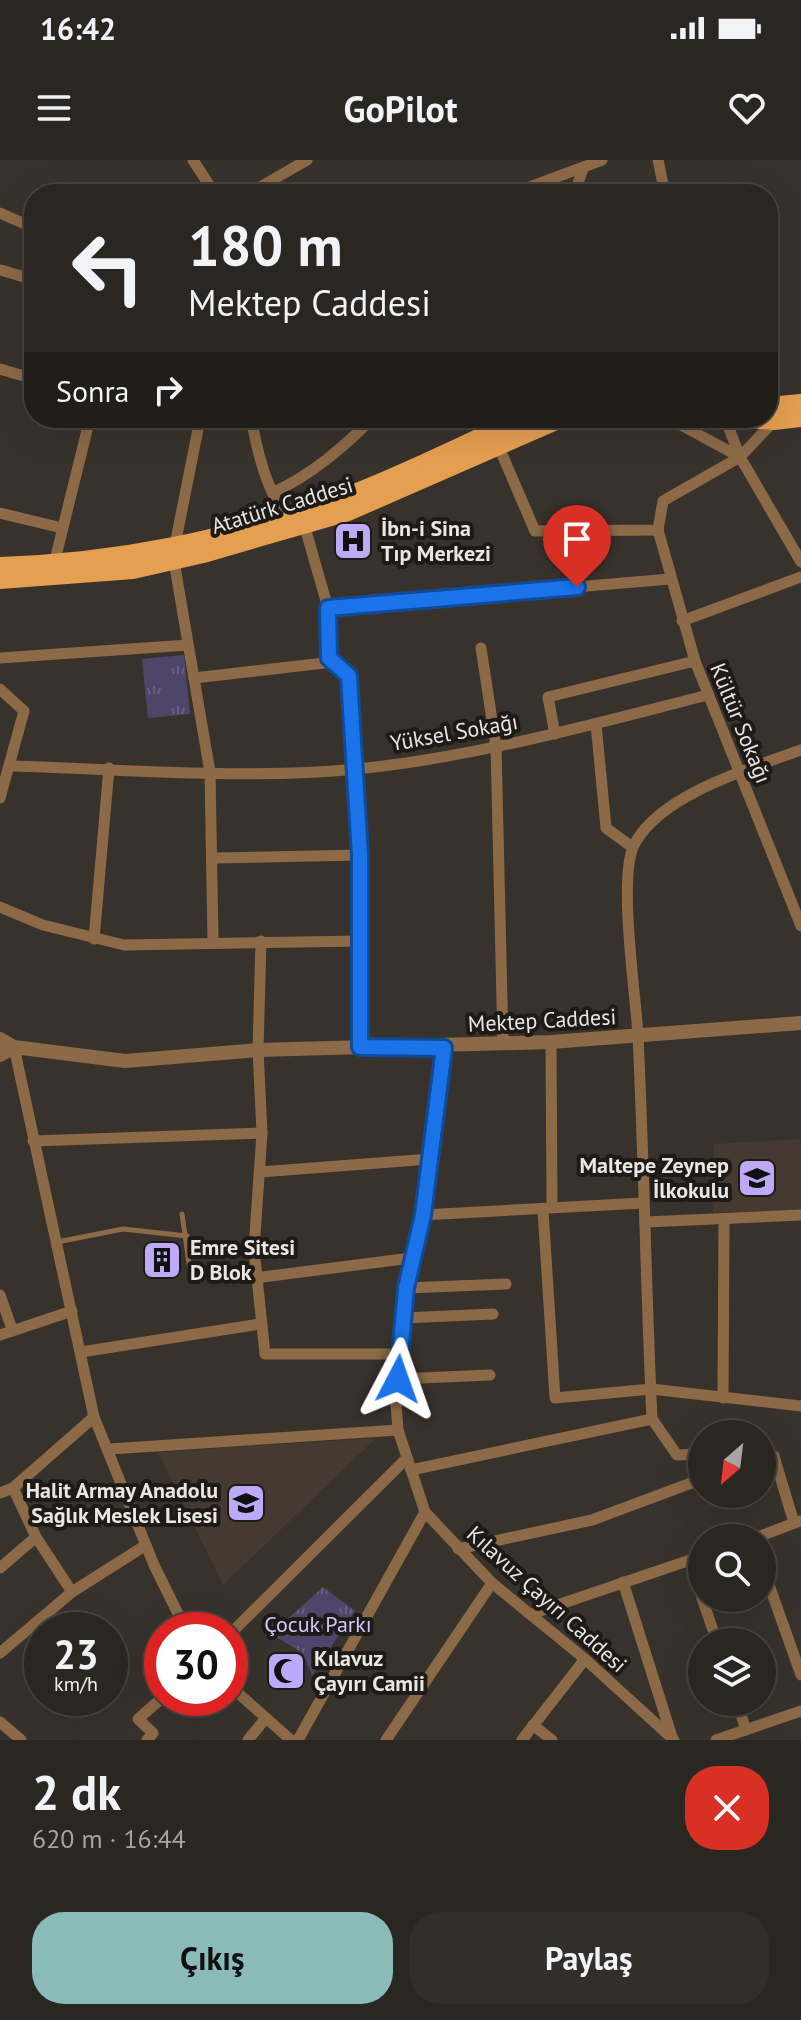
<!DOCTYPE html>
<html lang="tr">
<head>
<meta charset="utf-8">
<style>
  :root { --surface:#2a2621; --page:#322e2a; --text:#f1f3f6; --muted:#a5a5a5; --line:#46433f; --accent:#8bbbb9 }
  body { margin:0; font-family:"PT Sans",sans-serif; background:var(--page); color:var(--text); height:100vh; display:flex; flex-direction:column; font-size:30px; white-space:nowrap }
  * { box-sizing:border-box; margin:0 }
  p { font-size:26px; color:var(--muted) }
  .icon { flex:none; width:44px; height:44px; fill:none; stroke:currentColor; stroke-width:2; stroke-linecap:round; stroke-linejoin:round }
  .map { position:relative; height:1580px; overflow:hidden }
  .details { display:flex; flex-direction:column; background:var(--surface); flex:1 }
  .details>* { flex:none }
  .guide { position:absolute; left:24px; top:24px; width:754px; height:244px; border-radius:32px; box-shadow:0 8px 32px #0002,0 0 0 2px var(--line); background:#2a2621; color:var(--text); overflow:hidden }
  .needle { width:52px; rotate:208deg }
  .tools { position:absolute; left:688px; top:1260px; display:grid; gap:16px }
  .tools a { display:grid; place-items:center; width:88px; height:88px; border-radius:50%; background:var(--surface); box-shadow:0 8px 32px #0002,0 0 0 2px var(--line); font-size:40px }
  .speed { position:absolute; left:24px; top:1452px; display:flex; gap:16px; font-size:40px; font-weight:700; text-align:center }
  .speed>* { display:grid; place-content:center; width:104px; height:104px; border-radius:50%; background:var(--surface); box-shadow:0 8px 32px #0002,0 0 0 2px var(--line); line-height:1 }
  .speed small { font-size:20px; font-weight:400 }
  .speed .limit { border:12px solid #d22; background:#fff; color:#111 }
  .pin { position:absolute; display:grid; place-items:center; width:68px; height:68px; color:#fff; margin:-82px -34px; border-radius:50% 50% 50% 0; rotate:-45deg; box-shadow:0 0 8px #0007 }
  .pin .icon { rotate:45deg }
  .me { position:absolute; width:88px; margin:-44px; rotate:4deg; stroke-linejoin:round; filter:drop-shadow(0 0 6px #0008) }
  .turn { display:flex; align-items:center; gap:28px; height:168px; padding:0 32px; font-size:36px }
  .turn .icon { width:104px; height:104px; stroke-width:2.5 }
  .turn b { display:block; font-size:56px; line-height:68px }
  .then { display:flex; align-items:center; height:76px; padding:0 32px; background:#0003; gap:16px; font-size:30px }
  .round { display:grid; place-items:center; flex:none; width:84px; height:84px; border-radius:32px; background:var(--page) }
  .summary { display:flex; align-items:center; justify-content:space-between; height:136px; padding:0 32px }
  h1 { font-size:48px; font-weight:800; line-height:60px }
  .button { display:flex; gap:16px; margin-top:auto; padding:16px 32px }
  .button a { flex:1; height:92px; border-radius:32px; background:var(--accent); color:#111; font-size:32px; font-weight:800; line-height:92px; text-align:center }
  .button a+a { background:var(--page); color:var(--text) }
  .status { display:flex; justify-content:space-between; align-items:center; height:56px; padding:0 40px; background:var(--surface); direction:ltr }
  .status svg { height:22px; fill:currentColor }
  header { display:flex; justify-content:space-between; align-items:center; height:104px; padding:0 32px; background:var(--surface); font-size:36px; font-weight:800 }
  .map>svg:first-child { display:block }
</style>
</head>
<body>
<div class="status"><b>16:42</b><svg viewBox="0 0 49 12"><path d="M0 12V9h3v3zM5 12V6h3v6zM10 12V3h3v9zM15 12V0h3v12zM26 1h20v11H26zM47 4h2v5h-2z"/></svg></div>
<header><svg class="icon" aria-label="menu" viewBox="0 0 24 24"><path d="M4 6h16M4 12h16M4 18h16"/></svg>GoPilot<svg class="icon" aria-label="heart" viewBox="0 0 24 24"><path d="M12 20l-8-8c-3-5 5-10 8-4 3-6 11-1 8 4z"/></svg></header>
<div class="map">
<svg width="801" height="1580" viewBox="0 0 801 1580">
  <defs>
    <pattern id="park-tufts" width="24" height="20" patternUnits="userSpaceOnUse" patternTransform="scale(2)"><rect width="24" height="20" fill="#4e456a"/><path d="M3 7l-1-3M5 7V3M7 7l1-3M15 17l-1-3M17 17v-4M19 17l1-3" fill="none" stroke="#68607f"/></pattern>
  </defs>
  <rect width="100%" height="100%" fill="#38322c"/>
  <g fill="#443a30">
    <path d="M801 979V1051L713 1053 714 984Z"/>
    <path d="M376 1278 223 1425 158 1292Z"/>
  </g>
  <g fill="url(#park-tufts)">
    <path d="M184 495 190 554 148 558 142 499Z"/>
    <path d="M323 1427 355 1451 312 1516 303 1493 271 1474Z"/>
  </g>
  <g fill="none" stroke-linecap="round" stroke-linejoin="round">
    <g stroke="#8c6a47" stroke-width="5">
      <path d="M182 1054 191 1117"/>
      <path d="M57 1082 123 1069 187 1076"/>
    </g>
    <g stroke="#8c6a47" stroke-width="11">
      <path d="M193 0 215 34"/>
      <path d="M658 0 665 34"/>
      <path d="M248 34 307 0"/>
      <path d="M511 34 602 0"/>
      <path d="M574 34 583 9"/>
      <path d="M0 53 34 68"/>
      <path d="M1 110 34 120"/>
      <path d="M0 209 34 219"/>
      <path d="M196 258 252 264"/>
      <path d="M251 258C257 289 266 331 286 355"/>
      <path d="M668 258 740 297"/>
      <path d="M725 258 740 297 801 402"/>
      <path d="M498 285 535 371 658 370 663 341 740 297 774 261"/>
      <path d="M274 332C313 314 342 288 373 258"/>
      <path d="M0 353 62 368"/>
      <path d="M304 364 328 448 329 498 349 516 360 695V887"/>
      <path d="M658 370 695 501 801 766"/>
      <path d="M175 385 200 259"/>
      <path d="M174 401 210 612 213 781"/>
      <path d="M54 404 90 258"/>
      <path d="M328 448 670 419"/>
      <path d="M682 461 801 417"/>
      <path d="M481 488 496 586 503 884"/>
      <path d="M0 498 188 485"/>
      <path d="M194 518 333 502"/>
      <path d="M0 529 24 551 0 638"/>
      <path d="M596 564 606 668 632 687"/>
      <path d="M555 574 548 537 695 501"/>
      <path d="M11 606C123 609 246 620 357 609 476 597 593 564 708 535"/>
      <path d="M214 698 360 695"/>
      <path d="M0 747 43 765 124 785 360 781"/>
      <path d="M94 779 109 608"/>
      <path d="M261 781 258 890 262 973 254 1089 265 1194H399"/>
      <path d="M551 882 552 1047"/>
      <path d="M14 887 94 1257 154 1405 186 1470"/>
      <path d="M444 888 423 1055 406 1128 396 1243 398 1270 425 1352 492 1423 585 1499 674 1580"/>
      <path d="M33 981 262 973"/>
      <path d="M260 1012 430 999"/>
      <path d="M543 1050 555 1238 651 1229 801 1246"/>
      <path d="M423 1055 643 1043"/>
      <path d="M645 1062 801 1055"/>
      <path d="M255 1118 411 1098"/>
      <path d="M406 1128 506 1124"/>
      <path d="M0 1135 12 1169"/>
      <path d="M403 1158 493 1154"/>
      <path d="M0 1175 72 1151"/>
      <path d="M81 1192 260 1164"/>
      <path d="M398 1219 490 1215"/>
      <path d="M723 1238 724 1059"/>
      <path d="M110 1289 398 1270"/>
      <path d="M762 1300 774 1296 794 1363"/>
      <path d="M411 1310 652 1259"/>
      <path d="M702 1312 696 1294 677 1295 652 1259C646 1131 644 1003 638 876 636 835 617 714 635 683 662 634 751 608 801 590"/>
      <path d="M13 1328 36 1377 72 1432"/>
      <path d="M0 1333 13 1328 94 1257"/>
      <path d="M755 1378 800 1361"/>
      <path d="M458 1389 592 1360 702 1319"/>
      <path d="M690 1400 702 1437"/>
      <path d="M762 1405 801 1515"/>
      <path d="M0 1408 36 1377"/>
      <path d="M623 1422 672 1577"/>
      <path d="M702 1438 717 1482"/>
      <path d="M531 1454 702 1396"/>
      <path d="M230 1474 407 1298"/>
      <path d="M0 1493 72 1432 146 1385"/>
      <path d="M230 1526 291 1580"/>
      <path d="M737 1542 746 1570"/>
      <path d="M0 1562 21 1580"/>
      <path d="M533 1565 552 1580"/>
      <path d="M147 1580 153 1573 138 1559 162 1538"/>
      <path d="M248 1580 265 1559"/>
      <path d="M298 1580 425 1352"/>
      <path d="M386 1580 492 1423"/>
      <path d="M522 1580 585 1499"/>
      <path d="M716 1580 801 1551"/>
    </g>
    <g stroke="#8c6a47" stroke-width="14">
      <path d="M0 879 14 887"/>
      <path d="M0 895 14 887 125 901 258 890 551 882 801 863"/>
    </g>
    <g stroke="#e59f51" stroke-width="18">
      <path d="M768 246 801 243"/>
      <path d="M737 258 774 261 801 258"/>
      <path d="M0 406C115 402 236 379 344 337 405 314 463 284 522 258"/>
      <path d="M0 420 133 410 203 394 348 352 563 258"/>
    </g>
  </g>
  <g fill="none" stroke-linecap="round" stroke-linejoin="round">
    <g stroke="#114b97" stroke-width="20">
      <path id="route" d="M398 1219 406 1128 423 1055 444 888 360 887V695L349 516 329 498 328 448 577 427"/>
    </g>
    <use href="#route" stroke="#1a73e8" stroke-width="14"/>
  </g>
  <defs>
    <g id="hospital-square" transform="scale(2)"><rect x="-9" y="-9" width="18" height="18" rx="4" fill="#bcaaf6" stroke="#1d1a17"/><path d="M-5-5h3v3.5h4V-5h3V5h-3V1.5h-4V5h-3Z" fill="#111"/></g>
    <g id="school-square" transform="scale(2)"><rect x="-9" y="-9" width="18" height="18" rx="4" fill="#bcaaf6" stroke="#1d1a17"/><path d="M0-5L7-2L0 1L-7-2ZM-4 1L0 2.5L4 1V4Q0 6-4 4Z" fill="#111"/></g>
    <g id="building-square" transform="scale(2)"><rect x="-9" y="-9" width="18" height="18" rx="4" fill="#bcaaf6" stroke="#1d1a17"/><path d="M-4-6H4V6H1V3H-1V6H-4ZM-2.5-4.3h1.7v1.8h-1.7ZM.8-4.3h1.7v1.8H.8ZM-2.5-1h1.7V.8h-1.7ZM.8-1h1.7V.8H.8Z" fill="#111"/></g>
    <g id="mosque-square" transform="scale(2)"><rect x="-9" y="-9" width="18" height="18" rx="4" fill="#bcaaf6" stroke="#1d1a17"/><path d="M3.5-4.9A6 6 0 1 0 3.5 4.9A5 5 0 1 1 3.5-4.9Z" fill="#111"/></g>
  </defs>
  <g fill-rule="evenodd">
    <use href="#hospital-square" x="353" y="381"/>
    <use href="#school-square" x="757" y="1018"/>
    <use href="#building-square" x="162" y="1100"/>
    <use href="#school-square" x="246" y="1343"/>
    <use href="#mosque-square" x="286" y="1511"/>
  </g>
  <g text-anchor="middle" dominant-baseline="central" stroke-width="8" stroke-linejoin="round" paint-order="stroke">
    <g font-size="22" fill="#eae6e2" stroke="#1d1a17">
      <text transform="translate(282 345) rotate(-17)">Atatürk Caddesi</text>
      <text transform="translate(741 563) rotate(68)">Kültür Sokağı</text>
      <text transform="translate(454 572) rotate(-10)">Yüksel Sokağı</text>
      <text transform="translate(542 860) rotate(-3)">Mektep Caddesi</text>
      <text transform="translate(547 1439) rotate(42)">Kılavuz Çayırı Caddesi</text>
    </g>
    <g font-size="22" font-weight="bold" fill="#eae6e2" stroke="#1d1a17" text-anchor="start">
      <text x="381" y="368">İbn-i Sina<tspan x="381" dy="25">Tıp Merkezi</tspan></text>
      <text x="729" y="1005" text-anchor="end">Maltepe Zeynep<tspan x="729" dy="25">İlkokulu</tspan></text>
      <text x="190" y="1087">Emre Sitesi<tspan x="190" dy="25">D Blok</tspan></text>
      <text x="218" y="1330" text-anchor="end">Halit Armay Anadolu<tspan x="218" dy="25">Sağlık Meslek Lisesi</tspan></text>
      <text x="314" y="1498">Kılavuz<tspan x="314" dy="25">Çayırı Camii</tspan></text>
    </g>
    <g font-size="22" fill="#d3c8fb" stroke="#1d1a17">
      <text x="318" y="1464">Çocuk Parkı</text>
    </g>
  </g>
</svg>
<div class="tools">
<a><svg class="needle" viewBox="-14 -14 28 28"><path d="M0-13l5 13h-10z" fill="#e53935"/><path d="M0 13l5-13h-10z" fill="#a5a5a5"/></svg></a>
<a><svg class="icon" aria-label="search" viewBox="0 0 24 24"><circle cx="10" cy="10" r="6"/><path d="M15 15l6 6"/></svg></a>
<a><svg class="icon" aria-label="layers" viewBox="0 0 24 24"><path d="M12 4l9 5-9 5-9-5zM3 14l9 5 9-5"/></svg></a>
</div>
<div class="speed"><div>23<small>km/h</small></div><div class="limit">30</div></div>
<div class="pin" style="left:577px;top:427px;background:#d93025"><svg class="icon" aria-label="arrive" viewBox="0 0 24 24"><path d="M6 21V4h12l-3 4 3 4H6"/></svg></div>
<svg class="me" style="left:398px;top:1219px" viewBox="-20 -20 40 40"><path d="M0-17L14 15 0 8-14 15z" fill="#1a73e8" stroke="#fff" stroke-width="4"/></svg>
<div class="guide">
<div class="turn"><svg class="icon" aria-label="left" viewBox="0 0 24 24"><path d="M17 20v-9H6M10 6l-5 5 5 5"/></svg><div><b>180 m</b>Mektep Caddesi</div></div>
<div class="then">Sonra<svg class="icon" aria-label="right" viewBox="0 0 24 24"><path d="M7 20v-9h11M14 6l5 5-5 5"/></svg></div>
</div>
</div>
<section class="details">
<div class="summary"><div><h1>2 dk</h1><p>620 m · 16:44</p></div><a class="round" style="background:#d93025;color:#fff"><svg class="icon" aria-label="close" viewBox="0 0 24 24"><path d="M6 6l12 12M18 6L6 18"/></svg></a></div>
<div class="button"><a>Çıkış</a><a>Paylaş</a></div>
</section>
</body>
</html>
